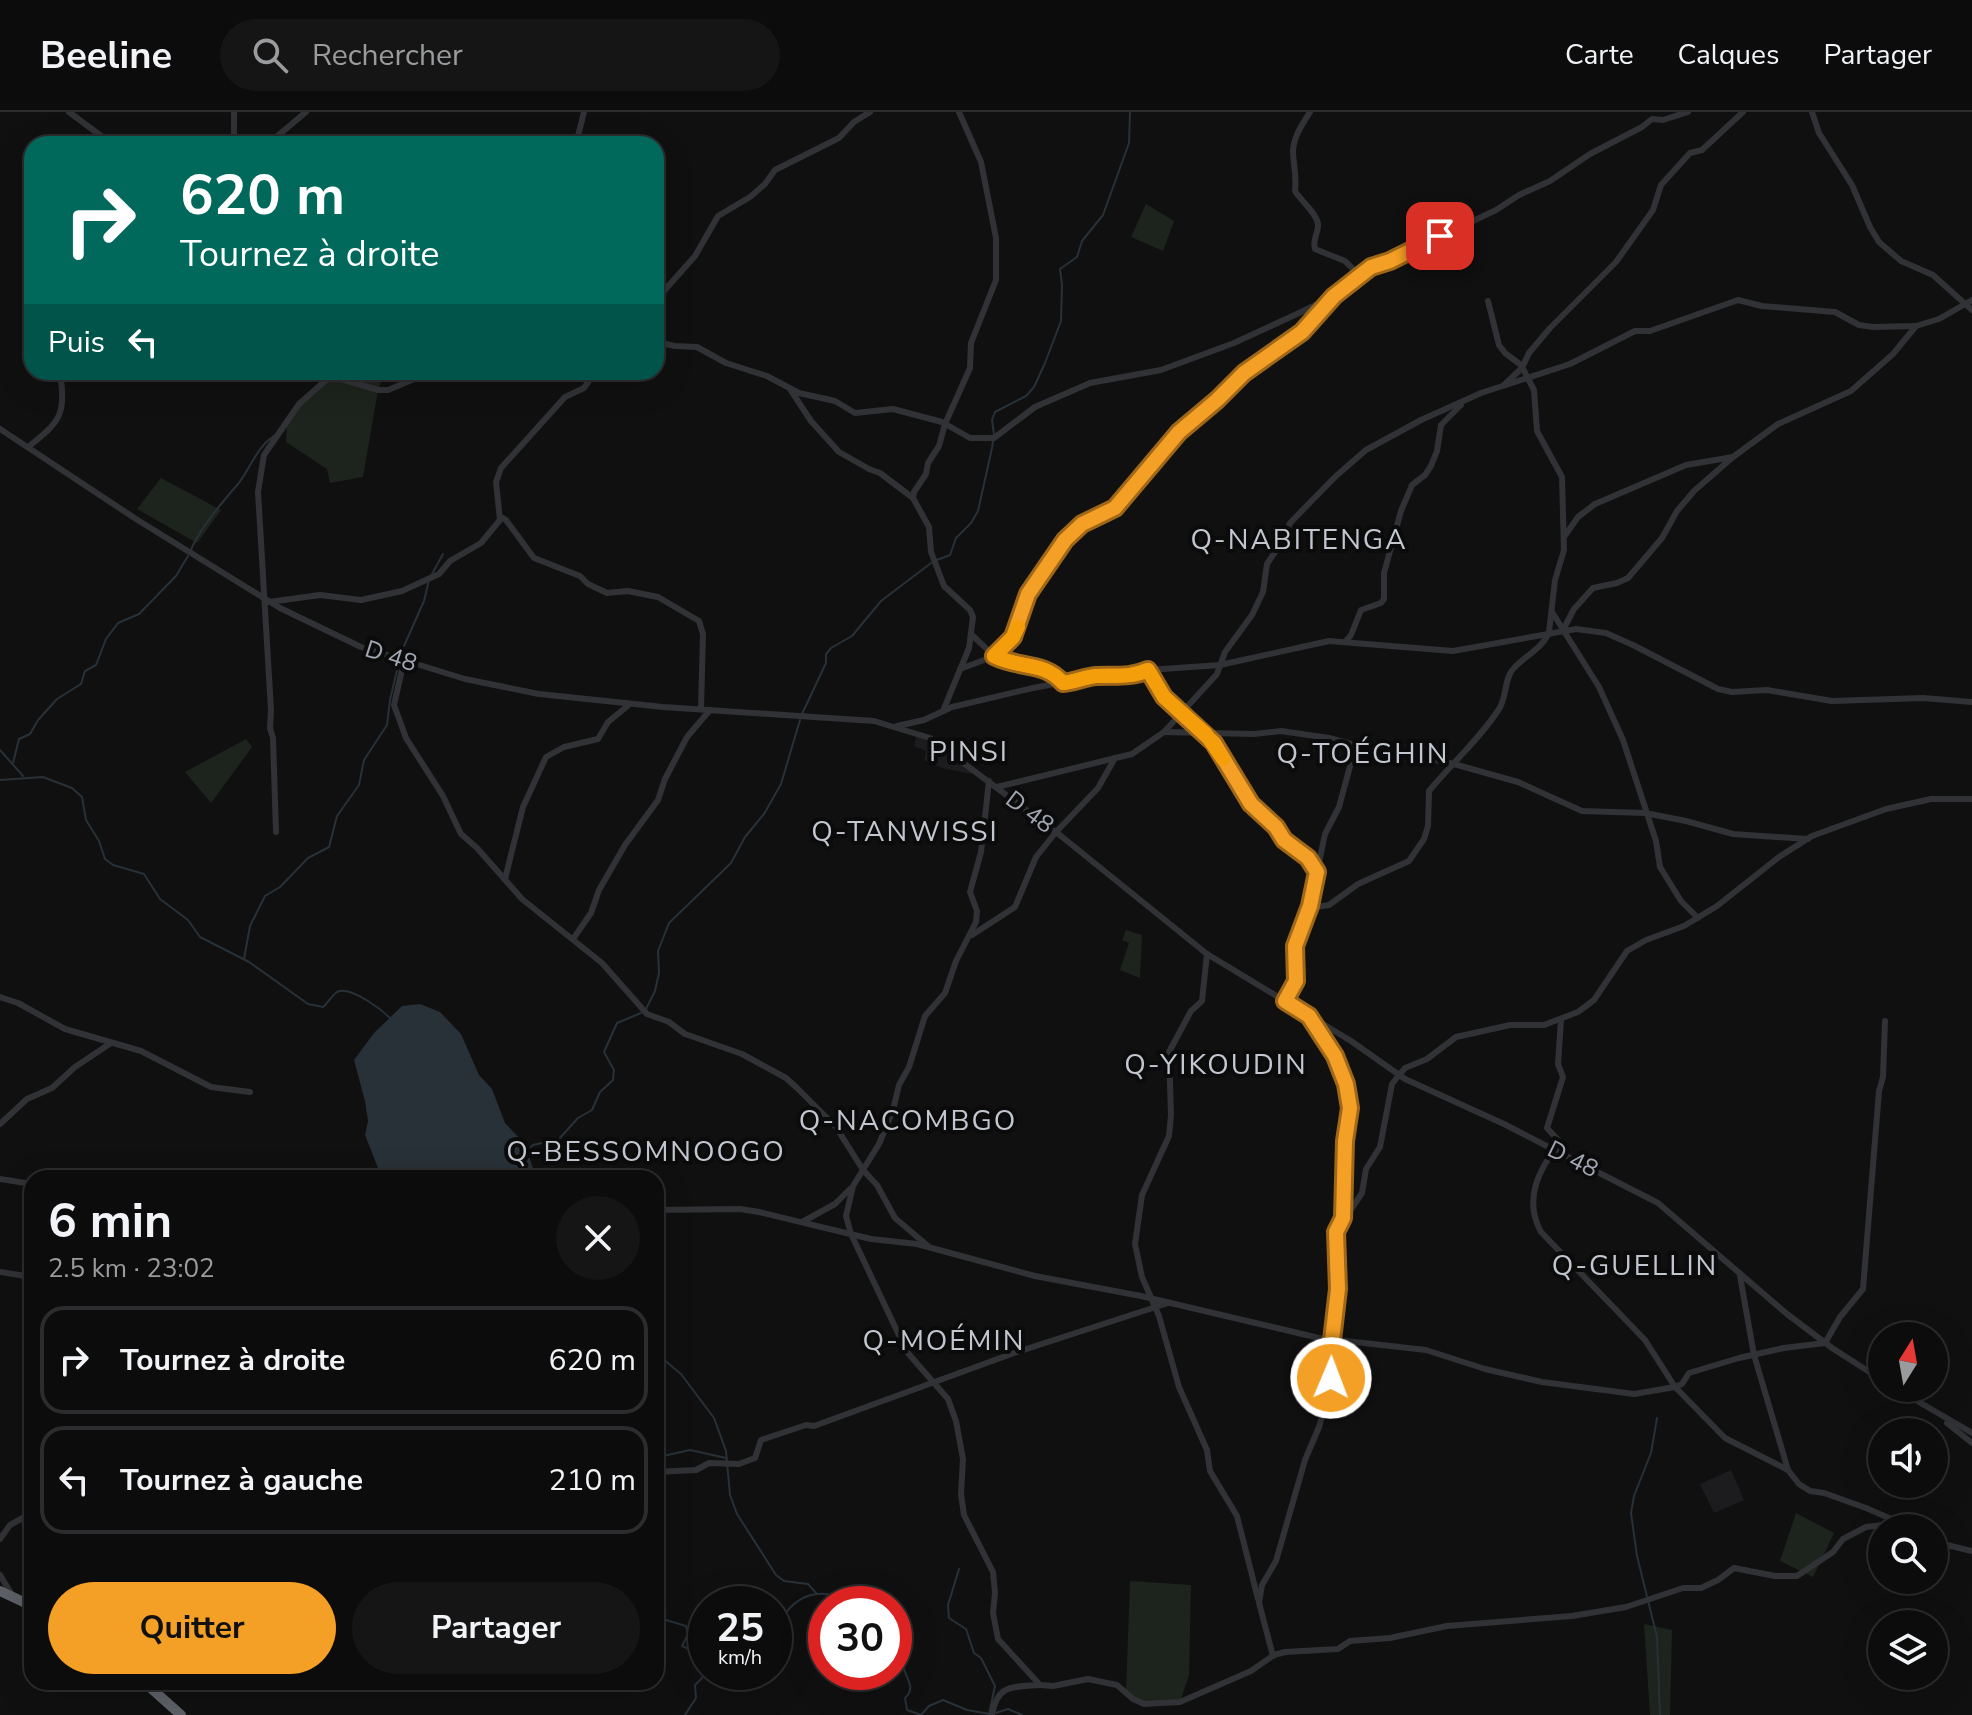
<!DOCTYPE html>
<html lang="fr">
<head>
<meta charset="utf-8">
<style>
  :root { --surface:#0c0c0d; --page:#151516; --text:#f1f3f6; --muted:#9a9b9d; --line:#2c2c2e; --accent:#f49f25 }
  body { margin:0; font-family:"Nunito Sans",sans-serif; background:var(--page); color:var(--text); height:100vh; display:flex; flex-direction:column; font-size:30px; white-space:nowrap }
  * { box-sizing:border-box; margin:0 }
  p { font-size:26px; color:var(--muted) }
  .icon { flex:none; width:44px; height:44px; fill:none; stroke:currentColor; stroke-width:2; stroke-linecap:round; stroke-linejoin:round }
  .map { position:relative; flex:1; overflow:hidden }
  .panel { position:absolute; left:24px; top:1058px; width:640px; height:520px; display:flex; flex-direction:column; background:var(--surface); border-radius:24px; box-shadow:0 8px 32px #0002,0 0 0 2px var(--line) }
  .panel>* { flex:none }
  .guide { position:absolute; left:24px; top:24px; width:640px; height:244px; border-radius:24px; box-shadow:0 8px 32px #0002,0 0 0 2px var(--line); background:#00695c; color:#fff; overflow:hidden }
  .needle { width:52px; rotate:11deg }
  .fabs { position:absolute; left:1868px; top:1210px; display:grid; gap:16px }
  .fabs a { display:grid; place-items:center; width:80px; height:80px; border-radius:50%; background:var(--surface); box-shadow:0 8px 32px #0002,0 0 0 2px var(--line); font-size:40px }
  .speed { position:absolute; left:688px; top:1474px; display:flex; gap:16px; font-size:40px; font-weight:700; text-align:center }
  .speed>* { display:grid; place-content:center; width:104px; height:104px; border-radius:50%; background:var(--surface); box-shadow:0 8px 32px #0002,0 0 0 2px var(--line); line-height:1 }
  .speed small { font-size:20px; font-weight:400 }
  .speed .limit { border:12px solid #d22; background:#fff; color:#111 }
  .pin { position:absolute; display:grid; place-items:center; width:68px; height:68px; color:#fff; margin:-34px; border-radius:16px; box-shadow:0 4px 12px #0006 }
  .me { position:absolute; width:88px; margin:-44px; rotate:1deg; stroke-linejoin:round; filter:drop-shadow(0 0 6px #0008) }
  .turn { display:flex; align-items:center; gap:28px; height:168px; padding:0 24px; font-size:36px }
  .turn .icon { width:104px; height:104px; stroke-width:2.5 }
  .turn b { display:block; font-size:56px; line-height:68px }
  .then { display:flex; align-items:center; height:76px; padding:0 24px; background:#0003; gap:16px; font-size:30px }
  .round { display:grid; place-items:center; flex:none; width:84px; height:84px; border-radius:42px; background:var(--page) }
  .headline { display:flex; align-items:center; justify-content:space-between; height:136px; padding:0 24px }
  h1 { font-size:48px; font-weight:700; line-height:60px }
  .button { display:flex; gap:16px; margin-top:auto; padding:16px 24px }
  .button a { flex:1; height:92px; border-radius:48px; background:var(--accent); color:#111; font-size:32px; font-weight:700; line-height:92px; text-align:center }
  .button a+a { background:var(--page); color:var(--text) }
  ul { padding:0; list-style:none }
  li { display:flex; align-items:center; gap:24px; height:108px; margin:0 16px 12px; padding:0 8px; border:4px solid var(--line); border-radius:24px }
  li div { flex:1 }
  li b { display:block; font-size:30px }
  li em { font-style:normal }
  header { display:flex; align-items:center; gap:48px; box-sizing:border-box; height:112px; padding:0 40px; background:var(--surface); border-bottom:2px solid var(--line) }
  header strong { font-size:38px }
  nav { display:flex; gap:44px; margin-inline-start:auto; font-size:28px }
  .search { width:560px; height:72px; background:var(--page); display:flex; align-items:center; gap:20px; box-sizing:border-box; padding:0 28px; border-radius:44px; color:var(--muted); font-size:30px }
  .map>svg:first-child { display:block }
</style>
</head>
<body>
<header>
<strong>Beeline</strong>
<div class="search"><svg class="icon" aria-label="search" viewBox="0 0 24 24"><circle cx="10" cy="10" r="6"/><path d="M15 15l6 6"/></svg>Rechercher</div>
<nav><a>Carte</a><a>Calques</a><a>Partager</a></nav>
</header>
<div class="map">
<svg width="1972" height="1603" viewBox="0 0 1972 1603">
  <rect width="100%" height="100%" fill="#101011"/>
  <g fill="#1c1c1e">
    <path d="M917 622 930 626 974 658 971 662 942 656 924 648 926 639 914 634Z"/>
    <path d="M1731 1358 1744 1388 1714 1401 1700 1372Z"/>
  </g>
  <g fill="#1c241d">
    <path d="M1146 92 1174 109 1163 139 1131 125Z"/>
    <path d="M335 260H385L378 278 363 365 330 371 327 357 286 330 287 309 299 292Z"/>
    <path d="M161 366 221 398 197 431 137 397Z"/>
    <path d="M246 627 252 635 211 691 185 660Z"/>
    <path d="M1126 818 1142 823 1140 866 1120 858 1129 831 1122 828Z"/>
    <path d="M1796 1401 1834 1421 1813 1465 1780 1449Z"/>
    <path d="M1130 1469 1191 1473 1189 1563 1180 1590 1150 1593 1126 1580Z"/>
    <path d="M1644 1512 1672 1518 1670 1603H1650Z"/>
  </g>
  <path fill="#283137" d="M420 892 440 900 461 922 479 963 492 977 505 1011 525 1032 536 1066H382L365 1023 368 1009 365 989 354 948 374 921 402 894Z"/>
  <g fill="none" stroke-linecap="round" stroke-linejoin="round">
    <g stroke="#283137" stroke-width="2">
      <path d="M191 438C198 419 224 388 238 372 250 357 258 332 276 323"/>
      <path d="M937 448 950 443 956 426 971 411 978 399 992 336 994 323 992 308 995 300 1026 284 1034 275 1045 251 1061 209 1062 173 1060 157 1077 145 1082 129 1103 103 1129 31 1130 0"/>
      <path d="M432 462 443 442"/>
      <path d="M400 543 424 489 429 468"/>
      <path d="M802 602 826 551V542L831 536 852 524 881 489 931 451"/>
      <path d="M0 638 23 664"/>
      <path d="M13 651 19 627 30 622 38 608 57 587 81 572 85 559 96 553 106 527 118 511 139 502 176 464 188 444"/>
      <path d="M0 668 43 665 72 676 82 685 86 708 99 729 105 747 113 753 144 762 160 787 188 808 200 825 249 850 308 892 323 895C328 891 332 883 337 880 350 873 382 898 391 907"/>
      <path d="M244 847 250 814 265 784 280 775 308 746 329 735 337 704 359 673 364 648 387 613 390 588 399 550"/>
      <path d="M646 897 655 879 659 861 658 839 669 811 731 751 745 725 764 702 781 672 800 608"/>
      <path d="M527 1038 533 1033 559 1027 578 1006 592 998 600 980 613 968 614 958 604 940 617 911 641 901"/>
      <path d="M656 1241 681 1262 714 1306 726 1339 730 1383 737 1402 776 1463 784 1469 808 1472 817 1482"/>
      <path d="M1657 1306 1651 1341 1634 1384 1631 1401 1637 1444 1657 1525 1660 1603"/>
      <path d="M656 1340 663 1344 690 1338 726 1346"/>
      <path d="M959 1457 948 1493 949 1506 966 1517 974 1541 981 1546 995 1574 989 1602"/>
      <path d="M656 1505 686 1514 688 1522 682 1534 695 1540 706 1533"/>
      <path d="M894 1515C907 1531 903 1532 903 1551 903 1565 918 1574 905 1586L907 1598 921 1603 929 1594 943 1588 967 1598 990 1602"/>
      <path d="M774 1520C794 1479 819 1473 860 1492"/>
      <path d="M996 1601 1008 1597 1022 1603"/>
      <path d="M685 1603 696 1586 695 1573 708 1560"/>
    </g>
    <g stroke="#313236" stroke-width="6">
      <path d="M69 0 112 32"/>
      <path d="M234 0V32"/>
      <path d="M1310 0C1303 11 1294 24 1293 38 1293 52 1297 63 1295 79 1301 89 1316 100 1318 112 1319 121 1312 126 1315 137L1345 149 1360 164"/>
      <path d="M1812 0 1819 21 1852 73 1870 115 1879 130 1901 149 1933 163 1972 198"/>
      <path d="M268 32 306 0"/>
      <path d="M576 32 584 0"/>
      <path d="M656 188 695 144 718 104 750 85 765 72 775 58 839 26 854 10 870 0"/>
      <path d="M656 230 675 234 697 235 726 251 767 264 799 281 835 289 855 301 893 297 942 310 970 326H994L1035 295 1090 271 1161 258 1234 231 1299 201 1334 184 1371 155 1390 149 1496 98 1519 83 1550 69 1590 42 1642 15 1652 7 1663 8 1688 0"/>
      <path d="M317 260 378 278H388L431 260"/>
      <path d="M61 264 74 260"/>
      <path d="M1504 273 1522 256 1529 241 1550 216 1616 150 1653 98 1661 73 1690 41 1702 38 1743 0"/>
      <path d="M790 277 811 309 839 340 869 357 880 361 913 386"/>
      <path d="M0 317 136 407 280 496 361 535 465 567 539 582 663 595 874 609 930 626 1061 724 1207 842 1351 929 1405 967 1504 1012 1658 1091 1787 1202 1832 1236 1882 1268"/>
      <path d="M28 335C61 309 66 303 60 260"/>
      <path d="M501 405 506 408 534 446 580 464 588 472 607 481 628 479 658 485 699 509 703 522 701 597"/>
      <path d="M1564 425 1578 405 1595 392 1686 353 1733 345 1778 312 1851 279 1893 242 1916 214 1939 207 1972 188"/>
      <path d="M269 490 320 483 361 488 402 479 439 462 450 449 481 431 500 408 496 370 501 356 565 285 584 276 595 260"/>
      <path d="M1552 500 1599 575 1623 628 1656 729 1660 755 1681 789 1698 806"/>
      <path d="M1563 518 1574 497 1593 476 1617 471 1628 466 1662 426 1677 399 1694 379 1733 345"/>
      <path d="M972 523C983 533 994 546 1009 551 1032 558 1045 550 1063 571"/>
      <path d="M1345 530 1351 523 1361 498 1381 491 1384 487V461L1401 399 1412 373 1425 363 1431 354 1437 339 1441 313 1461 293"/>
      <path d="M404 549 394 593 406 626 443 684 461 722 477 736 522 787 602 851 647 902 669 910 685 922 742 942 786 966 797 976 836 1015 863 1058 877 1073 895 1106 928 1134"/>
      <path d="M960 557 992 545 1013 525 1028 482 1065 428 1082 412 1115 396 1179 320 1217 288 1244 261 1302 220 1333 185"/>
      <path d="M1148 558 1164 585 1214 631 1251 692 1276 715 1284 728 1308 746 1317 760"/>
      <path d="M943 599 969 536 973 505 970 498 944 474 931 440 929 415 913 386 914 380 926 362 928 351 939 334 945 312 970 256 971 231 996 168V126L981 50 959 0"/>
      <path d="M897 614 924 608 952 595 1033 576 1095 564 1113 566 1139 562 1148 558 1220 553 1329 529 1453 539 1576 517 1606 521 1633 533 1718 577 1732 580 1767 578 1832 589 1923 586 1972 590"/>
      <path d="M1164 620 1254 622 1281 619 1329 626 1392 643H1411L1454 652 1518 670 1582 699 1645 701 1686 709 1733 722 1808 727"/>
      <path d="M989 669 981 740 970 780 977 799 976 810 956 849 945 881 925 904 909 955 899 973 893 998 879 1032 853 1074 846 1104 851 1122 907 1240 948 1287 956 1309 963 1347 961 1382 964 1403 993 1460 995 1481 993 1501 998 1527 1040 1573 1053 1574 1088 1567 1117 1573 1133 1587 1144 1592 1180 1590 1251 1559 1274 1543 1285 1540 1338 1537 1350 1529 1390 1526 1447 1514 1572 1504 1626 1495 1683 1476H1701L1718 1468 1734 1456 1775 1464H1797L1833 1440 1843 1427 1866 1415 1900 1411"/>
      <path d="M997 675 1132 642 1164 620 1217 562 1225 540 1252 503 1263 480 1267 452 1286 423 1290 411 1336 364 1366 338 1421 308 1481 281 1570 252 1635 219H1650L1738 188 1762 194 1835 200 1859 213 1873 215 1916 214"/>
      <path d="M276 720 273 626 270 616 271 598 258 380 264 343 299 292 335 260"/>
      <path d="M505 767 523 695 546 645 564 635 598 627 608 610 630 592"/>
      <path d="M1309 796 1329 793 1358 772 1409 749 1424 727 1428 714 1429 679C1452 651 1479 628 1499 597 1507 585 1504 566 1514 556 1526 543 1543 536 1549 520L1555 468 1564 438 1562 365 1537 319 1534 278 1521 253 1505 241 1499 233 1488 189"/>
      <path d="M972 823 1015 795 1036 745 1056 720 1098 676 1115 646"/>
      <path d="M573 827 591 801 599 778 625 733 658 688 665 667 687 625 710 598"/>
      <path d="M1207 842 1202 889 1191 899 1169 940 1171 1003 1169 1024 1142 1083 1135 1132 1142 1165 1159 1204 1179 1275 1207 1338 1210 1359 1237 1404 1258 1487"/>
      <path d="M0 885 18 891 65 917 141 939 211 975 250 980"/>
      <path d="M1285 889 1296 869 1295 834 1310 794 1325 722 1339 695 1356 632"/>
      <path d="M1312 908 1335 944 1346 972 1350 996 1345 1029 1343 1106"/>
      <path d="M1561 908 1558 952 1563 965 1547 1016 1560 1030C1539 1057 1523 1087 1541 1120L1645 1228 1675 1275 1725 1326 1788 1358 1799 1372 1810 1379 1824 1381 1866 1396 1912 1416"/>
      <path d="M0 1012 27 987 52 976 75 955 111 931"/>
      <path d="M0 1067 32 1072"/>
      <path d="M656 1098 740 1097 759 1100 871 1127 917 1132 1035 1164 1141 1184 1319 1226 1426 1238 1485 1257 1542 1270 1634 1282 1675 1275 1682 1272 1689 1261 1739 1246 1784 1236 1825 1231 1840 1205 1863 1177 1879 979 1883 965 1885 909"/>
      <path d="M804 1109 835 1092 850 1077"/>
      <path d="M0 1160 32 1165"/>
      <path d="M1740 1164 1754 1243 1788 1358"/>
      <path d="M1895 1276 1972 1321"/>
      <path d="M1947 1311 1972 1331"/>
      <path d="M656 1360 696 1358 709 1351 739 1352 755 1346 761 1328 806 1313 814 1314 1014 1241 1168 1191"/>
      <path d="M0 1427 10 1413 32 1401"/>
      <path d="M1934 1427 1947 1433 1972 1439"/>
      <path d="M0 1463 11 1481"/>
      <path d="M1273 1544 1259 1491 1262 1473 1276 1449 1305 1348 1319 1315 1332 1269 1329 1254 1338 1177 1336 1120 1362 1081 1366 1057 1380 1035 1392 972 1399 963 1405 956 1427 947 1456 925 1510 913H1544L1578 900 1594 888 1627 839 1646 828 1684 814 1717 794 1779 745 1812 724 1886 697 1931 687H1972"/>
      <path d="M992 1603C997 1572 1013 1575 1040 1573"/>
    </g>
    <g stroke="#5d6067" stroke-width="10">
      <path d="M0 1479 32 1494"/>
      <path d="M144 1570 181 1603"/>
    </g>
  </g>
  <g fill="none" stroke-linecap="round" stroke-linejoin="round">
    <g stroke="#9f6718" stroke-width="20">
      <path id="route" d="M1331 1266 1329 1254 1338 1177 1336 1120 1343 1106 1345 1029 1350 996 1346 972 1335 944 1309 904 1285 889 1296 869 1295 834 1310 794 1317 760 1308 746 1284 728 1276 715 1251 692 1214 631 1164 585 1148 558C1130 566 1114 563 1096 564 1085 565 1074 570 1063 571 1044 549 1020 557 994 544L1013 525 1028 482 1065 428 1082 412 1115 396 1179 320 1217 288 1244 261 1302 220 1334 184 1371 155 1390 149 1440 124"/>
    </g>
    <use href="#route" stroke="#f49f25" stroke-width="14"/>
    <path stroke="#f59e0b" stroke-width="14" d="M1018 515 1013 525 994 544C1020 557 1044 549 1063 571 1074 570 1085 565 1096 564 1114 563 1130 566 1148 558L1164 585 1205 621 1223 647"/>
  </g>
  <g text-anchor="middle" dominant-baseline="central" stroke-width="8" stroke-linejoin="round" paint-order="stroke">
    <g font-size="24" fill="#a1a7b2" stroke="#0b0b0c">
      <text transform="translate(391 544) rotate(18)">D 48</text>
      <text transform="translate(1030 700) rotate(37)">D 48</text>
      <text transform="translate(1573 1047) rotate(26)">D 48</text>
    </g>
    <g font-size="28" letter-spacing="2" fill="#c2c6ce" stroke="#0b0b0c">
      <text x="1299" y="428">Q-NABITENGA</text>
      <text x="969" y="640">PINSI</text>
      <text x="1363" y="642">Q-TOÉGHIN</text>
      <text x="905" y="720">Q-TANWISSI</text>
      <text x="1216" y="953">Q-YIKOUDIN</text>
      <text x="908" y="1009">Q-NACOMBGO</text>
      <text x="646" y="1040">Q-BESSOMNOOGO</text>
      <text x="1635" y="1154">Q-GUELLIN</text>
      <text x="944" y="1229">Q-MOÉMIN</text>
    </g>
  </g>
</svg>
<div class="fabs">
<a><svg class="needle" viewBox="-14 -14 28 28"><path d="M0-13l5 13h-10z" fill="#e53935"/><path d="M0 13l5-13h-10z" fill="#9a9b9d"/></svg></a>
<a><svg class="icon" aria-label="sound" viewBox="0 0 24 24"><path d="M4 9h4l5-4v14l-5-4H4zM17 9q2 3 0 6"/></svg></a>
<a><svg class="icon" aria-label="search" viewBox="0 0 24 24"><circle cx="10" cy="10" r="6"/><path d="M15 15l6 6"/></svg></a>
<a><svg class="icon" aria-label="layers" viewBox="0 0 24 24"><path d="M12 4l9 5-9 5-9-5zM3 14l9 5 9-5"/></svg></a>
</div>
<div class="speed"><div>25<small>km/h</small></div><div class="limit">30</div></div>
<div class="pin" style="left:1440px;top:124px;background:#d93025"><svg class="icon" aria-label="arrive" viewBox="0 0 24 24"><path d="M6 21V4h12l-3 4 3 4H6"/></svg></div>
<svg class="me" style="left:1331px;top:1266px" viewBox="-20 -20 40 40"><circle r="17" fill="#f49f25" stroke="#fff" stroke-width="3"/><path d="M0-11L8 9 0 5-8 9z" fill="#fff"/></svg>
<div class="guide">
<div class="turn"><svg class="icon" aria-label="right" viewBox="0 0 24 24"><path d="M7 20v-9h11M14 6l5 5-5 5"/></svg><div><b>620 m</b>Tournez à droite</div></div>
<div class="then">Puis<svg class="icon" aria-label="left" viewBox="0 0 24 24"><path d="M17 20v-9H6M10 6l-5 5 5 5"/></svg></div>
</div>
<section class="panel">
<div class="headline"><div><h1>6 min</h1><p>2.5 km · 23:02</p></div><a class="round"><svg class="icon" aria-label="close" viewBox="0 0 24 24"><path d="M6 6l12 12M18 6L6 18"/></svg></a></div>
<ul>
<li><svg class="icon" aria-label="right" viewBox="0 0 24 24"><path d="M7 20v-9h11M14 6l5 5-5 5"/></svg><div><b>Tournez à droite</b></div><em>620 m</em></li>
<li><svg class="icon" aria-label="left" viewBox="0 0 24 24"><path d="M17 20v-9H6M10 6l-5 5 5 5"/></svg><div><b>Tournez à gauche</b></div><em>210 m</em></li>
</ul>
<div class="button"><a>Quitter</a><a>Partager</a></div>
</section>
</div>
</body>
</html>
